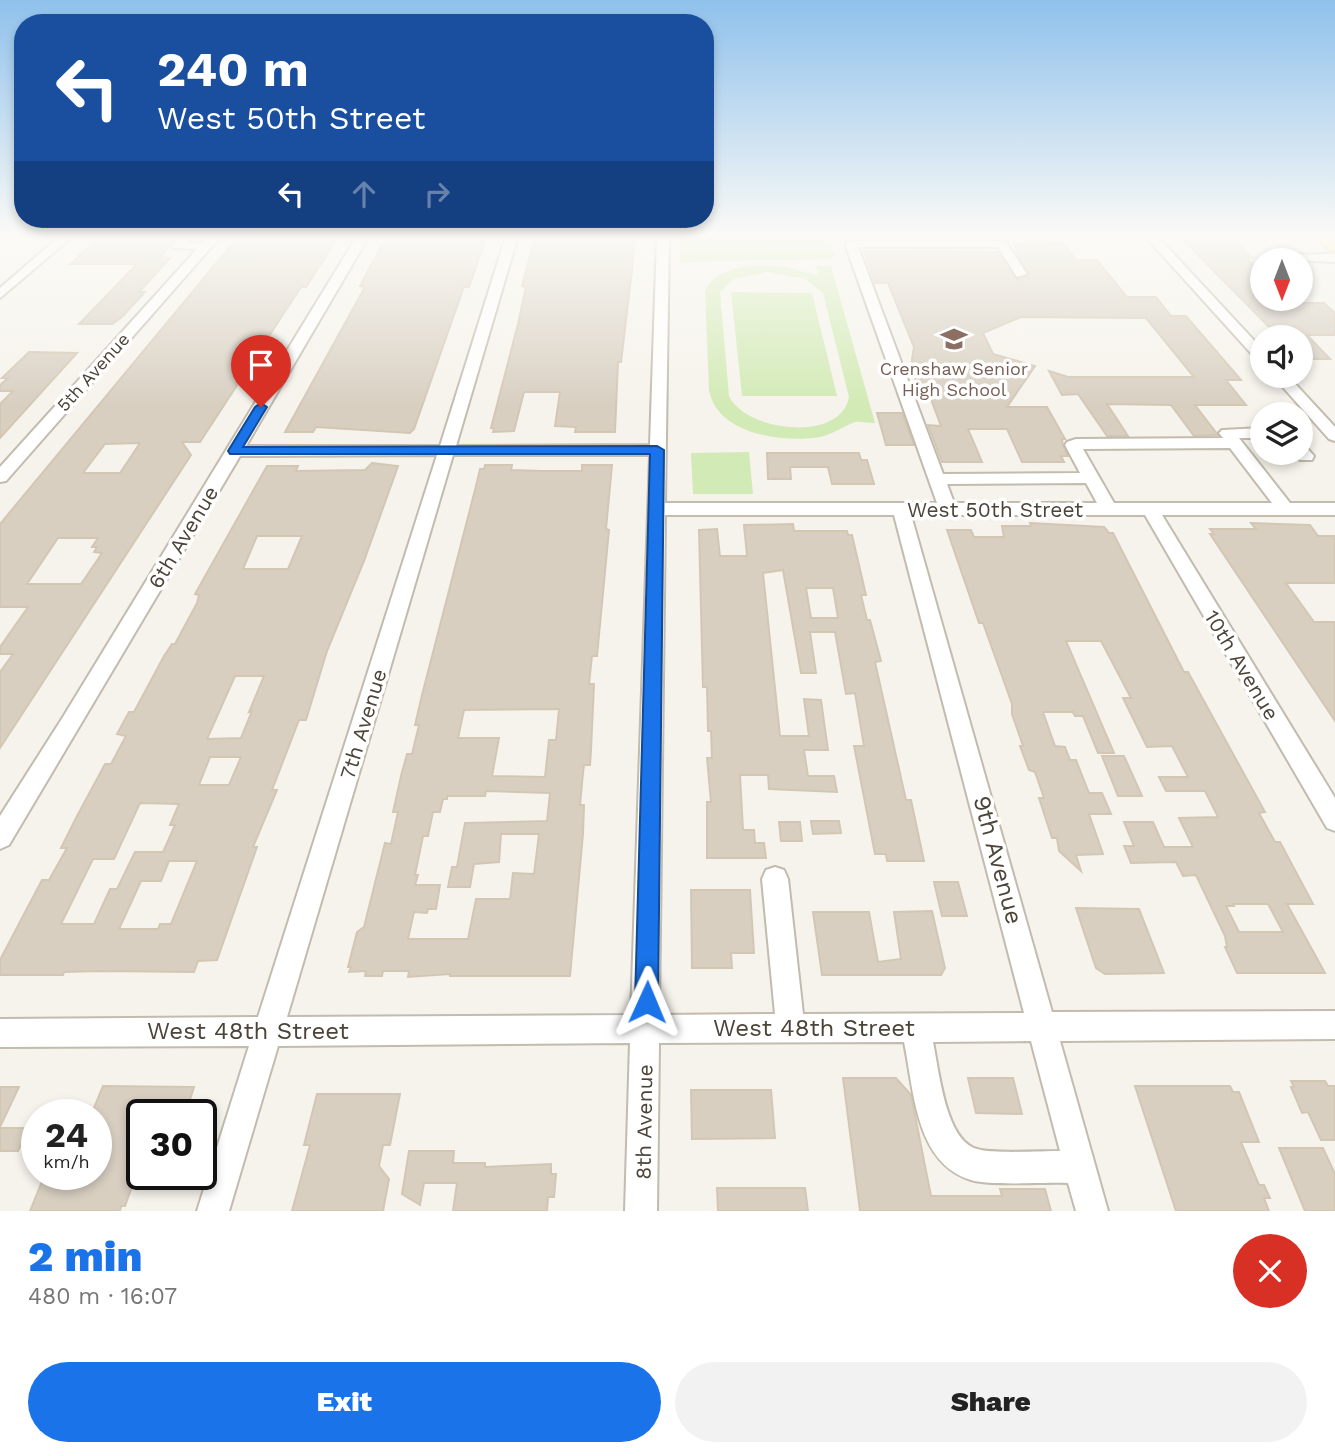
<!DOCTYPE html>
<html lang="en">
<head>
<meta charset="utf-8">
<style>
  :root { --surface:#fff; --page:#f2f2f2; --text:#222; --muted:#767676; --accent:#1a73e8 }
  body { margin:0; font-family:"Work Sans",sans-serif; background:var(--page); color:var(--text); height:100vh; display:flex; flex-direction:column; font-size:26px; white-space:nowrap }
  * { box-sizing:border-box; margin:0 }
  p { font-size:23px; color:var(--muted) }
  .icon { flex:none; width:38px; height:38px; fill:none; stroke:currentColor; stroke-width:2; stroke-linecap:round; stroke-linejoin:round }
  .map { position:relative; height:1211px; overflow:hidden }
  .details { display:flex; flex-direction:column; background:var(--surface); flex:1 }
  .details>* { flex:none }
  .top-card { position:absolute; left:14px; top:14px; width:700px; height:214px; border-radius:28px; box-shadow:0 4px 10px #0003; background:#1a4fa0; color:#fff; overflow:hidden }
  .needle { width:46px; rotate:180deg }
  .tools { position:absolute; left:1250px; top:248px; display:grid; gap:14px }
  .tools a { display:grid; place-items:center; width:63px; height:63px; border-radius:50%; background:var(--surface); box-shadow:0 4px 10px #0003; font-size:35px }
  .speed { position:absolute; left:21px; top:1099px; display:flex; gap:14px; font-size:35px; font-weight:700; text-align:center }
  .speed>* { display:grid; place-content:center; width:91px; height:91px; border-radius:50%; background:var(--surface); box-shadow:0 4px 10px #0003; line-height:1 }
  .speed small { font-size:18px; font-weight:400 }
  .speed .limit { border:4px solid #111; border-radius:10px; background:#fff; color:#111 }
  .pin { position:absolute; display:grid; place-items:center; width:60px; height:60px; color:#fff; margin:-72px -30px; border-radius:50% 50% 50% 0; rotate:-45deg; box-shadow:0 0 7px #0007 }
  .pin .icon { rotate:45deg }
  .me { position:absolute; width:77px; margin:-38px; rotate:1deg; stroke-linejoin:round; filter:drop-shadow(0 0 5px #0008) }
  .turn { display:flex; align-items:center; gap:24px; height:147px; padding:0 28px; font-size:32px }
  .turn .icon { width:91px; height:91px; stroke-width:2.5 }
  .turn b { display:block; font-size:49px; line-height:60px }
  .lanes { display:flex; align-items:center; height:66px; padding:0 28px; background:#0003; justify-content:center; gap:35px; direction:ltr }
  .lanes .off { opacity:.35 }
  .round { display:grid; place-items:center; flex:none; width:74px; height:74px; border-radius:37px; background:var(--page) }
  .head { display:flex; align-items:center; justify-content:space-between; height:119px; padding:0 28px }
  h1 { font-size:42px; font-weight:800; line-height:52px; color:var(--accent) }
  .action { display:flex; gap:14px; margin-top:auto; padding:14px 28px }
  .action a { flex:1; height:80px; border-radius:42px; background:var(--accent); color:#fff; font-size:28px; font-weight:800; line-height:80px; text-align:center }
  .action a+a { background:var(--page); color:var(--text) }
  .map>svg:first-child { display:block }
</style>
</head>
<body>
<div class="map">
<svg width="1335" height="1211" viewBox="0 0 1335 1211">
  <rect width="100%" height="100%" fill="#f6f3ec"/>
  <g fill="#d2eab5" fill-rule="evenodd">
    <path d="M681 236H832L833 240 830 241 835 256 830 259 680 262Z"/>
    <path d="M1022 236H1133L1136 240 1026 241Z"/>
    <path d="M757 265 787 267 818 276 816 266H831L875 423C869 423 858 421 855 422 842 427 833 434 820 437 784 443 717 435 709 390L705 291C714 271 737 267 757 265ZM768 272 805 279 823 293 849 397C841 443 746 432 729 396L720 292 734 279Z"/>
    <path d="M731 292 812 293 837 396H742Z"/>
    <path d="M749 452 753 494H693L691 453Z"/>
  </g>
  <g fill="#d8cfc1" stroke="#d3c7b4" stroke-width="2" fill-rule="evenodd">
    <path d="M101 236H177L161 257 170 258 139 292H145L122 317 112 324H79L137 264H70Z"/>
    <path d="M306 236 337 239 306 287H301L200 442H182L191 455 0 748V672L13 654H0V647L28 607H0V524L238 237ZM140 443 120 473H83L105 444ZM58 538H98L92 547H97L94 552 102 553 81 584H27Z"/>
    <path d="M461 236H487L469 287H464L454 315 414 429 410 433 316 427 313 432H285L365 287 360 286 386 237H404L401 243H438L440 238Z"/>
    <path d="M535 236H636L621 362H618L615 432H575L576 427 555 426 560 392H524L514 431 493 432 494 428H491L518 324 526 287 522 286Z"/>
    <path d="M1179 236H1202L1206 241 1236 242 1252 258H1246L1262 273V299L1291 303H1324L1335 313V335H1307L1330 359H1303L1300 356V338H1280Z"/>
    <path d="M1013 243H1063L1076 260H1097L1127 297H1156L1171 316H1186L1241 380H1226L1246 405H1195L1218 435 1194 436 1171 405 1107 404 1128 436H1107L1078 394 1062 395 1049 371 1068 377H1194L1146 318 1021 317 983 333 993 354 1035 366 1007 407H1047L1065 439H1062L1063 446 1068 456H1061L1064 462H1022L1007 429H968L982 462H942L928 425 941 426 926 386H922L910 373 914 347 888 283H875L864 251 998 252 1018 280 1028 277 1029 273 1016 252H1019Z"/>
    <path d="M29 352 77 353 0 438V404L13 391H0V385L8 378H2Z"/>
    <path d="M877 413H902L914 445H886Z"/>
    <path d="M767 453H859L861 460H867L874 484H832L828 467H790L791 479H768Z"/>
    <path d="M372 463 398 466 364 561 327 651 306 720H299L272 790H277L253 847H257L217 960 198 961 194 972 100 971 64 972 63 975H0V960L23 916 42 880H49L67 848H61L76 818 105 764H111L126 736 117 734 129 712H134L164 656 172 644H175L197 603 199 595 195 594 267 466H298L296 471 365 470ZM257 536H302L288 569H243ZM235 676H264L249 712 252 711 241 738 207 739ZM210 757H241L229 785H199ZM140 803 179 804 170 825H175L163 852H135L117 889H110L94 924H61L93 859H114ZM169 861H197L171 924H160L158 929H119L141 881H161Z"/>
    <path d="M485 465H512L511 470 542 471H582V465H612L606 529 609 530 597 656H592L589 684H594L591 750 590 765H584L583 773 580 805H584L583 834 570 976H450V974L408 977 409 971H383L382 976H365L366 971 349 972 351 967H348L357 932 364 927 385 843 391 844 398 812H393L401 776 407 754H412L419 725H415L422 695 476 486 480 469H484ZM559 709 556 740H549L545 777 492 776 499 738H458L464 710ZM486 791 550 793 547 821 465 823 457 867H452L448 887H470L474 864 499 862 501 834H539L534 874 513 873 510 899H476L468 939H408L414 912 427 913 428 909H436L440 885H415L418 875H415L423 836H428L433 812H440L443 799H447V796H485Z"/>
    <path d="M1030 523 1104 527 1109 533H1113L1184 672H1188L1265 812 1259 813 1275 842H1280L1313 904H1287L1325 973H1237L1225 947H1227L1225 936 1196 875 1183 876 1176 862 1131 863 1124 846H1134L1124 822H1153L1164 847H1193L1179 818 1218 817 1205 791H1166L1159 777H1188L1172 746 1147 747 1123 698H1131L1101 641H1066L1114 753H1098L1083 716H1075L1073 712H1043L1055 746 1065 747 1070 760H1076L1089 793H1102L1111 814H1089L1103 854 1076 855 1081 871 1059 851 1057 838H1052L1039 798H1044L1035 772 1029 770 1020 746H1023L1012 714V704L997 662 983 623H979L947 530H971L974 537H1004L1002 526H1031ZM1233 904H1268L1283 932H1239L1226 906H1234Z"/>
    <path d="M1251 523 1310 525 1318 536H1335V583H1286L1314 622H1335V721L1210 534H1214L1210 529H1256Z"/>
    <path d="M793 524 794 531H847L848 535H852L866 595H861L867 620H870L881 661 875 662 906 800H911L924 861H887L886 854H875L854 746H864L855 693 846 694 835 632H810L816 673H801L783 570 763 573 780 736H809L804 699 821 700 828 750H804L808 776H834L837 792 769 789 768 775H740L743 830H754L755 843H764L766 858H707V802H711L707 758H712L711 731H708L707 687H703L699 530 717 529 720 556H747L744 525ZM806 588H833L838 618H811Z"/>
    <path d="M1102 756H1124L1142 796H1118Z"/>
    <path d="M811 821H839L841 833 813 834Z"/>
    <path d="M779 822H800L802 841H781Z"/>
    <path d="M934 882H958L967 916H942Z"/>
    <path d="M691 890H750L754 953H731L732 968H692Z"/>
    <path d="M1076 908 1139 909 1164 973 1105 974 1096 968Z"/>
    <path d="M932 911 945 968 941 975H822L813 912H869L878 962 901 959 894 912Z"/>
    <path d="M843 1078H896L911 1095 931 1196H1002L1000 1189H1045L1051 1211H860Z"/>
    <path d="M968 1078H1013L1022 1114 976 1113Z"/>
    <path d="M1291 1081H1325L1328 1086H1335V1140H1321L1308 1112 1302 1113 1291 1087H1294Z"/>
    <path d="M103 1086 194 1087 185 1115H142V1159L125 1206H121L120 1211H30L45 1174H96V1115H91Z"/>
    <path d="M1135 1086H1230L1233 1092H1239L1259 1142H1241L1259 1185H1264L1270 1198H1264L1269 1211H1176Z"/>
    <path d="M0 1087H19L0 1127Z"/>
    <path d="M691 1090H771L775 1138 692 1139Z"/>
    <path d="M317 1094H400L390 1145H383L379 1166 389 1179 383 1211H292L310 1145H304Z"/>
    <path d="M0 1128H29L18 1151H0Z"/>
    <path d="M1279 1148H1323L1335 1174V1211H1305Z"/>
    <path d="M409 1151H454L453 1163H485V1167L551 1164V1174H556L554 1197H548L547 1211H453L457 1183H424L420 1205 402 1194Z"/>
    <path d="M717 1188H805L808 1211H718Z"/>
  </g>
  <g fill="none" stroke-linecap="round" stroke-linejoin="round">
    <g stroke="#c2bbae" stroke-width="4">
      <g id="minor">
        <path d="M60 236H73L0 298V288Z"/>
        <path d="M181 236H193L187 243H203L209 236H221L6 481 0 482V467L197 249 174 248 172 246Z"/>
        <path d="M357 236H369L246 446H440L506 236H518L456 446 650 445 657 236H669L665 503H937L845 244 851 241H1002L1006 242 1027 274 1017 277 998 247H858L943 474 1080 473 1065 445 1067 442 1076 439 1223 438 1219 433 1222 430 1262 428V438H1239L1290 503H1335V515H1162L1335 798V831L1327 828 1145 515H911L1052 1012 1335 1011V1039L1060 1041 1108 1211H1076L1068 1183C1045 1182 991 1186 971 1180 915 1163 914 1089 904 1042L659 1043 657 1211H625L630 1043 278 1046 229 1211H197L249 1046 0 1047V1019L258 1017 437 455 240 456 9 845 0 849V816L63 717ZM1230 448 1272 503H1114L1083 449ZM453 455H650L631 1015 287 1017ZM1086 483 1097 503H954L947 484ZM665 515H894L1024 1013 803 1014 788 879 784 870 775 867 766 870 762 879 775 1014 659 1015ZM1031 1041 1060 1151C1041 1151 993 1154 977 1149 945 1140 939 1070 933 1042Z"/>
        <path d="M1145 236H1157L1262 349V361L1257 360Z"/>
        <path d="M1335 254V262L1273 259 1279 255Z"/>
        <path d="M1273 376H1288L1335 427V441L1329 439Z"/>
        <path d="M1300 445 1306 447 1314 456 1312 460H1300L1294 453H1300Z"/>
      </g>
    </g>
    <g stroke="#e6c16a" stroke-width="4">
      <path id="major" d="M1315 236H1331L1335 240V251L1330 250Z"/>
    </g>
    <use href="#minor" fill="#fff" fill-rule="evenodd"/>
    <use href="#major" fill="#ffe39c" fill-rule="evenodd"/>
  </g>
  <linearGradient id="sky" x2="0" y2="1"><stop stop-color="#8fc1ec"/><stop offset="0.58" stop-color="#fbfaf6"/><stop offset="1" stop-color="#fbfaf6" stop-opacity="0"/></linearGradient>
  <rect width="1335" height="406" fill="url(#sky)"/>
  <path fill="#1a73e8" stroke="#114b97" stroke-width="2" d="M261 403 267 407 243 447 657 446 664 450 658 1002 655 1010 647 1013 638 1010 635 1002 650 454H230L228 451 255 407Z"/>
  <defs>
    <g id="school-bare" transform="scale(2.1)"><path d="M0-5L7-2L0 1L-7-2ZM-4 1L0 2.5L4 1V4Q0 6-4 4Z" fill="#8d6e63" stroke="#fff" stroke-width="2.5" paint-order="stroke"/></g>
  </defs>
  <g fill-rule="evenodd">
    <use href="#school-bare" x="954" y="339"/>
  </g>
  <g text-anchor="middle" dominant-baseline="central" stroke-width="7" stroke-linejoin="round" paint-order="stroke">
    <g font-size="18" fill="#785e54" stroke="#fff">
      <text x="954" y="368">Crenshaw Senior<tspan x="954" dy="21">High School</tspan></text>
    </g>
    <g font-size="18" fill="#4b4439" stroke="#fff">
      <text transform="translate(93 372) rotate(-48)">5th Avenue</text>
    </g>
    <g font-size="21" fill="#4b4439" stroke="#fff">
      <text x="995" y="509">West 50th Street</text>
      <text transform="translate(183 537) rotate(-59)">6th Avenue</text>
      <text transform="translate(1242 665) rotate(59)">10th Avenue</text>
      <text transform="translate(363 724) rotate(-73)">7th Avenue</text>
      <text transform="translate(644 1122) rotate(-89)">8th Avenue</text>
    </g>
    <g font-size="24" fill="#4b4439" stroke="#fff">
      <text transform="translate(998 860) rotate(75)">9th Avenue</text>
      <text x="814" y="1028">West 48th Street</text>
      <text x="248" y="1031">West 48th Street</text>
    </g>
  </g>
</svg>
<div class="tools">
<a><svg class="needle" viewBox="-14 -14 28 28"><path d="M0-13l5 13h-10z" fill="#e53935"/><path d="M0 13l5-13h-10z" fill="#767676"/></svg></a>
<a><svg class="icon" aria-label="sound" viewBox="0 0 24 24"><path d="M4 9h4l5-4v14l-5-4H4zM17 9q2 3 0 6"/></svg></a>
<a><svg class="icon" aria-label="layers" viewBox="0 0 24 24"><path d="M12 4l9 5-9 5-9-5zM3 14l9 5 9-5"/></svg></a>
</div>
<div class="speed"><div>24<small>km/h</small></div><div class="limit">30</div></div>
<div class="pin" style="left:261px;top:407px;background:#d93025"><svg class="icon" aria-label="arrive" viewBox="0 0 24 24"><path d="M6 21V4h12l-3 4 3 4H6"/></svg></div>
<svg class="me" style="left:647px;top:1002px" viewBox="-20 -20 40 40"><path d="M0-17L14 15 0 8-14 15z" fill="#1a73e8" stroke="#fff" stroke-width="4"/></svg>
<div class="top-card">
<div class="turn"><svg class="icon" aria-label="left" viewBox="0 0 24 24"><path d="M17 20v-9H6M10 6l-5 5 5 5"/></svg><div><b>240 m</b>West 50th Street</div></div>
<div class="lanes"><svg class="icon" aria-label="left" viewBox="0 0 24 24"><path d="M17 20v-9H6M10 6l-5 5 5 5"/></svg><svg class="icon off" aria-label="ahead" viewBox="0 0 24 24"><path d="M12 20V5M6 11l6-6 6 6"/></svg><svg class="icon off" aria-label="right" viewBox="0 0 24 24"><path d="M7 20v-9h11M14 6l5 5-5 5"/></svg></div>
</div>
</div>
<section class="details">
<div class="head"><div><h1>2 min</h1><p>480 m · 16:07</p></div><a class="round" style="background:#d93025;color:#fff"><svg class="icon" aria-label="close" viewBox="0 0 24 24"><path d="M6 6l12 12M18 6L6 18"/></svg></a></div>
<div class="action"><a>Exit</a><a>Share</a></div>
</section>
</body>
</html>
